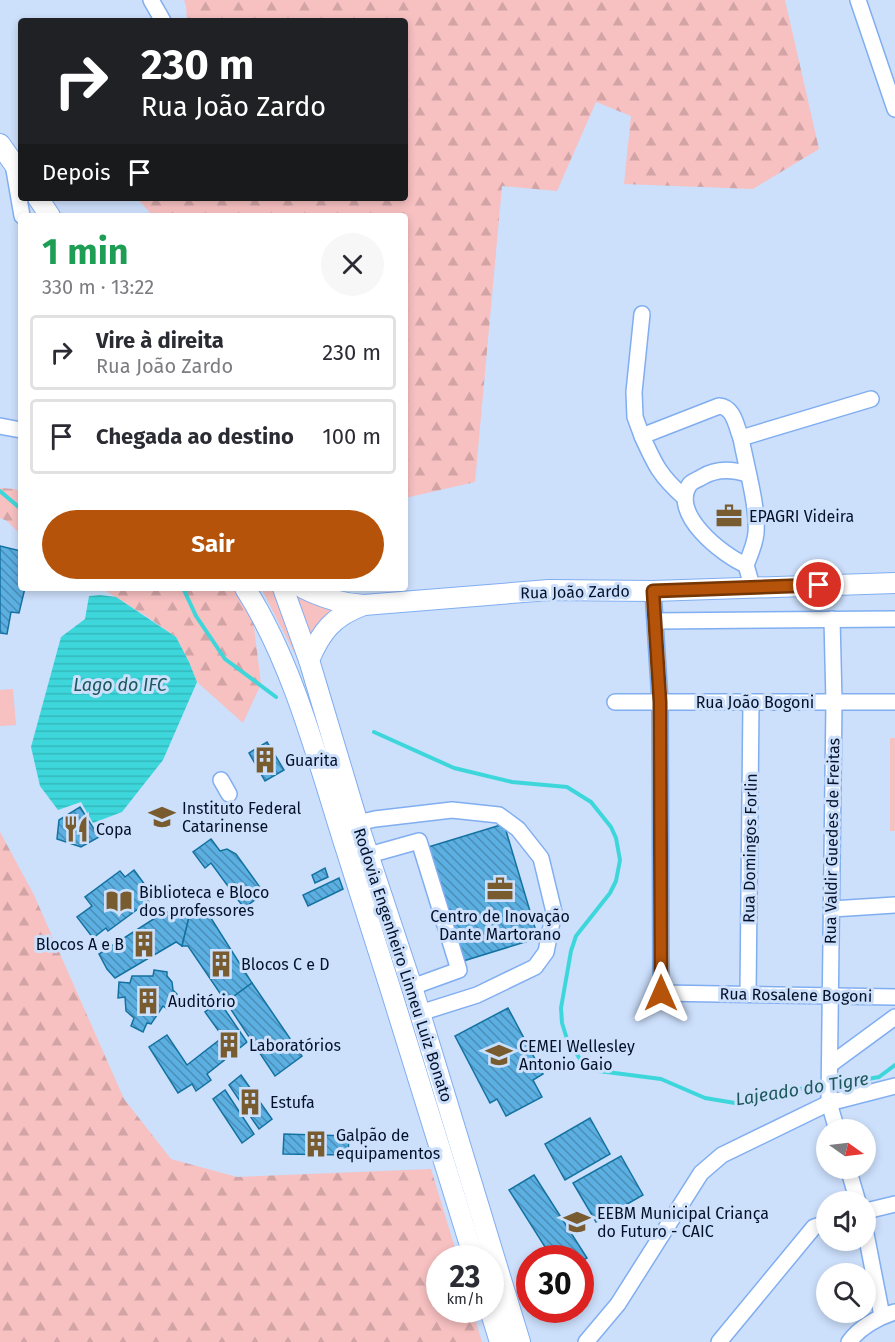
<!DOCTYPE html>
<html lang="pt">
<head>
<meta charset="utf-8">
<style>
  :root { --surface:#fff; --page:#f7f7f7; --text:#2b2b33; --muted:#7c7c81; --line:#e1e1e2; --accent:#b45309 }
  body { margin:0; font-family:"Fira Sans",sans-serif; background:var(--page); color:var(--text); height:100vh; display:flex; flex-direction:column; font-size:22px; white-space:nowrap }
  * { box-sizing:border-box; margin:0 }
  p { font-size:20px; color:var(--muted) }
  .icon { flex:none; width:33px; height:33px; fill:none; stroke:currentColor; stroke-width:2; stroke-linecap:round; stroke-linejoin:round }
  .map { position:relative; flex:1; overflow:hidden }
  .panel { position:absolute; left:18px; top:213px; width:390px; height:378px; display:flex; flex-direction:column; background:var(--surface); border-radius:6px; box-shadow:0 3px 9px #0003 }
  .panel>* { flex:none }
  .banner { position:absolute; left:18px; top:18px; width:390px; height:183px; border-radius:6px; box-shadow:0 3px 9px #0003; background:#202124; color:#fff; overflow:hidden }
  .needle { width:39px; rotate:104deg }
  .buttons { position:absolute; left:816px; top:1119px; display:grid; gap:12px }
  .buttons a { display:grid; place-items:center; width:60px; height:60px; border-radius:50%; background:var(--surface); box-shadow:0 3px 9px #0003; font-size:30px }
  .speed { position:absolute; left:426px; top:1245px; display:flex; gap:12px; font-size:30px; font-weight:700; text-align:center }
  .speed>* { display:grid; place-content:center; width:78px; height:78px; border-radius:50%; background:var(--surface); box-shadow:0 3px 9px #0003; line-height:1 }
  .speed small { font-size:15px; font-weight:400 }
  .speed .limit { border:9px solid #d22; background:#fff; color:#111 }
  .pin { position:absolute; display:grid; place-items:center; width:51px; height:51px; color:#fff; margin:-26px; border:3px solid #fff; border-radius:50%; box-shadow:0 2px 6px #0007 }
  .me { position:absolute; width:66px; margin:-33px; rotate:0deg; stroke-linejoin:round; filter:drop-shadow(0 0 4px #0008) }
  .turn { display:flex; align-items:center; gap:21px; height:126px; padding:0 24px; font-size:27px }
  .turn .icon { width:78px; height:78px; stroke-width:2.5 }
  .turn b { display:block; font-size:42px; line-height:51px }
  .then { display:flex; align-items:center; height:57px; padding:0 24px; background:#0003; gap:12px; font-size:22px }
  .round { display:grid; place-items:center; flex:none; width:63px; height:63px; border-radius:32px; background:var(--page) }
  .headline { display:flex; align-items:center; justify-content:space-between; height:102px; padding:0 24px }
  h1 { font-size:36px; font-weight:700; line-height:45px; color:#1e9e55 }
  .primary-button { display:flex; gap:12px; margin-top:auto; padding:12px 24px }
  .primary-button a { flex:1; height:69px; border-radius:36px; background:var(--accent); color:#fff; font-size:24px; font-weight:700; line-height:69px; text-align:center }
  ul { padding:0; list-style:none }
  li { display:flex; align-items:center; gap:18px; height:75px; margin:0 12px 9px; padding:0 12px; border:3px solid var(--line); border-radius:6px }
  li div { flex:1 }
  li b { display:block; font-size:22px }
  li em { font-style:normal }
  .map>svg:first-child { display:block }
</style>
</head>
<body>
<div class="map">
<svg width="895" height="1342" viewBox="0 0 895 1342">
  <defs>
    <pattern id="forest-firs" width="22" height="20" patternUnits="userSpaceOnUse" patternTransform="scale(1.5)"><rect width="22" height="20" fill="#f7c0c1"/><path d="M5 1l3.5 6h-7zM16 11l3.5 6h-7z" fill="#d2a4a6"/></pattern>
    <pattern id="water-rules" width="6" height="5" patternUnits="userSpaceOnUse" patternTransform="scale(1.5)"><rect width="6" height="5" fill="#3dd7db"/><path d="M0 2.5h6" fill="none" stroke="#34b8bc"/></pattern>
    <pattern id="building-back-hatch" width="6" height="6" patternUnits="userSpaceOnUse" patternTransform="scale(1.5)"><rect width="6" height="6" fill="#5cafe1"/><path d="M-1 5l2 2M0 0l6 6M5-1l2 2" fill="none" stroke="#4a8db7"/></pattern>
  </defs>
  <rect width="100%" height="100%" fill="#ccdffb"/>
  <g fill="#f7c0c1">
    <path d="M261 588H278L298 660Z"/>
    <path d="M294 588C309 600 320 606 339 609L310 644Z"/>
    <path d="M13 689 16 725 0 726V690Z"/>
    <rect x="890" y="738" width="5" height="93"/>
  </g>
  <g fill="url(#forest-firs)">
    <path d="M184 0H785L819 149 753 189 624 184 631 116 596 102 557 191 502 186 475 482 405 498V216H153L137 198H405V21H187L186 6Z"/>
    <path d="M0 488 15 489 21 492V535L7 521 0 518Z"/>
    <path d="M101 588H235L253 619 261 684 243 723 197 682 189 662 176 637 146 616Z"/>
    <path d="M0 832 34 895 124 1099 171 1159 237 1177 431 1169 458 1258H440V1310H472L482 1342H0Z"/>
  </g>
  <path fill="url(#water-rules)" d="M100 595 116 597 176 637 189 662 197 682 163 760 122 812 93 823 81 802 58 810 40 786 31 747 61 637 85 619 89 596Z"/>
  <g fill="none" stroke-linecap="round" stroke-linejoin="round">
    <g stroke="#3dd7db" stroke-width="4">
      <path d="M0 491 21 509"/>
      <path d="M183 588 196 616 225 659 276 697"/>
      <path d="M374 732 454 768 512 782 567 787 591 802 611 827 616 838 620 860 616 881 610 893 576 936 571 951 561 1008 562 1023 567 1039 580 1059 599 1071 661 1079 705 1098 735 1103 751 1101 780 1091 827 1086"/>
      <path d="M834 1085 879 1077 895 1065"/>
    </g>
  </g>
  <g fill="url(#building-back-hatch)" stroke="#1472a1" stroke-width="1.5">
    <path d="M0 546 21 551V588H25L19 613 11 612 7 634 0 633Z"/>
    <path d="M267 742 284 770 265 781 249 753Z"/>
    <path d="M80 807 99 837 81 847 57 839 59 820Z"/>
    <path d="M504 824 538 938 460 962 425 848Z"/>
    <path d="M211 839 220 851 227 849 236 854 264 893 244 908 211 863 205 868 193 852Z"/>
    <path d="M325 868 328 877 315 883 312 875Z"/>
    <path d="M134 870 154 897 108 931 106 928 93 938 77 917 92 906 85 897 120 871 125 877Z"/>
    <path d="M339 878 343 889 308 906 303 895Z"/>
    <path d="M191 909 182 946 176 942 115 978 107 969 99 954 166 911 172 917 180 910Z"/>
    <path d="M191 909 199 913 203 918 209 915 252 983 226 1002 188 946H182Z"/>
    <path d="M154 970 167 972V976L172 982 173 990 177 994 167 1009 163 1006 151 1024 147 1023 143 1032 131 1026 134 1018 126 1011 125 997 118 998 119 982 130 983 132 976H153Z"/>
    <path d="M252 983 302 1056 275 1076 226 1002Z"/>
    <path d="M219 1001 247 1042 207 1074 211 1080 196 1091 192 1084 178 1093 149 1047 167 1035 187 1065 223 1037 205 1012Z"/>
    <path d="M508 1008 543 1074 533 1080 542 1097 506 1116 497 1099 490 1103 455 1036Z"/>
    <path d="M241 1075 272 1119 259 1129 229 1085Z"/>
    <path d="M225 1090 254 1134 242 1143 213 1099Z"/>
    <path d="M590 1118 610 1154 565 1180 545 1144Z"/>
    <path d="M284 1134 349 1136 348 1155 283 1154Z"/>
    <path d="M621 1156 643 1195 596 1222 573 1183Z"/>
    <path d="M534 1175 587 1258 580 1262V1258H552L509 1190Z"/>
  </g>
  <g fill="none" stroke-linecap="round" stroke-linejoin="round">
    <g stroke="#80aef1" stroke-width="18">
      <g id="minor">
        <path d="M151 0 163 21"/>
        <path d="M858 0 895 109"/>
        <path d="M13 164 22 216"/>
        <path d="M0 426 21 430"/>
        <path d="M642 436 635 417 634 392 642 314"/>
        <path d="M685 498C660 476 655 465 642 436L719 406C734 407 736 426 741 438"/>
        <path d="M746 565C722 555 669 513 690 484 693 481 699 479 702 477 717 468 732 469 747 474"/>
        <path d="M752 586 746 565C750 555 755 544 756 533 758 506 746 466 741 438L871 399"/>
        <path d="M653 591 660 702 661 993 895 997"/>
        <path d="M832 619 834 702 829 1103 837 1130"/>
        <path d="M655 621 895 619"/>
        <path d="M615 702H895"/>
        <path d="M221 780 229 794"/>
        <path d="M358 823 375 819 452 810 499 815 518 829 541 858 554 912 546 952 535 967 477 995 420 1013"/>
        <path d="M369 855 419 841 459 970 412 987"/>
        <path d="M832 909 895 905"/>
        <path d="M748 994 751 702"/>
        <path d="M831 1064 895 1017"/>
        <path d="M848 1168 858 1202"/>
        <path d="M866 1211 895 1204"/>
        <path d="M866 1234 882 1316"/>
        <path d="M586 1342 618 1304 701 1173 722 1155 829 1103 895 1086"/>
        <path d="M719 1342 814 1227 826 1223"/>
        <path d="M849 1342C859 1328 878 1317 895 1312"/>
      </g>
    </g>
    <g stroke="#80aef1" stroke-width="22">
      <g id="major">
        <path d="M0 144 21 174"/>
        <path d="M38 198 50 216"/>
        <path d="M245 588C293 663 318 761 345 846 389 983 432 1121 474 1258"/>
        <path d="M283 588 309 660 359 827 412 987 520 1342"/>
        <path d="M303 588C323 598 342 604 364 605L549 590 653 591 895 583"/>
        <path d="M309 660C321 632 333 616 364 605"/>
        <path d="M490 1310 500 1342"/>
      </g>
    </g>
    <use href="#minor" stroke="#fff" stroke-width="15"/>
    <use href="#major" stroke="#fff" stroke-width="20"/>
  </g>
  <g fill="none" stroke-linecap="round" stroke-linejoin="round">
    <g stroke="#753606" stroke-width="15">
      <path id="route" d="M661 993 660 702 653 591 819 585"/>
    </g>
    <use href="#route" stroke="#b45309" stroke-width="10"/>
  </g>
  <defs>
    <g id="office-bare" transform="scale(2.07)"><path d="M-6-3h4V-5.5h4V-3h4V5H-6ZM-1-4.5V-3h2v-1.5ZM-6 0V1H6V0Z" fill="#785c2f" stroke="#ccdffb" stroke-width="2.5" paint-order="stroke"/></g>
    <g id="building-bare" transform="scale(2.07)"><path d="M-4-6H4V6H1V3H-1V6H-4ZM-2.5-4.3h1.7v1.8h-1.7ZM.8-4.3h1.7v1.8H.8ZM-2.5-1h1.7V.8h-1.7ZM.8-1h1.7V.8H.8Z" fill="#785c2f" stroke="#ccdffb" stroke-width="2.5" paint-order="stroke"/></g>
    <g id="university-bare" transform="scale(2.07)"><path d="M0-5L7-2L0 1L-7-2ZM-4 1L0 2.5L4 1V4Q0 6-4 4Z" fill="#785c2f" stroke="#ccdffb" stroke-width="2.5" paint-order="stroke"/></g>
    <g id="restaurant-bare" transform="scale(2.07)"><path d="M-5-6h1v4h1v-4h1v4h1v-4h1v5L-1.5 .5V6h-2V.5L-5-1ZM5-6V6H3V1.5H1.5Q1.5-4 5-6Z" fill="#785c2f" stroke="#ccdffb" stroke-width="2.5" paint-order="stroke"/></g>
    <g id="library-bare" transform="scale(2.07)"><path d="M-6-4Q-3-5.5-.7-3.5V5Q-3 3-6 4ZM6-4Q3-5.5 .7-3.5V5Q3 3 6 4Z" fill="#785c2f" stroke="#ccdffb" stroke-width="2.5" paint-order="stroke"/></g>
    <g id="school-bare" transform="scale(2.07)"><path d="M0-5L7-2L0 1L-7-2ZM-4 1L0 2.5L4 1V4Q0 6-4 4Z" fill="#785c2f" stroke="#ccdffb" stroke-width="2.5" paint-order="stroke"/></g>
  </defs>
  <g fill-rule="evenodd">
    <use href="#office-bare" x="729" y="516"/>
    <use href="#building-bare" x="265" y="760"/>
    <use href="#university-bare" x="162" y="817"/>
    <use href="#restaurant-bare" x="76" y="829"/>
    <use href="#office-bare" x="500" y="889"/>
    <use href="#library-bare" x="119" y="901"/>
    <use href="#building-bare" x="144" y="944"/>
    <use href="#building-bare" x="221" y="964"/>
    <use href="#building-bare" x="148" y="1001"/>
    <use href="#building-bare" x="229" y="1045"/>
    <use href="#school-bare" x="499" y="1055"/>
    <use href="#building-bare" x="250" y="1102"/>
    <use href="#building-bare" x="316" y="1144"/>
    <use href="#school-bare" x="577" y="1222"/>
  </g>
  <g text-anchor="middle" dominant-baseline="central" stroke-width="6" stroke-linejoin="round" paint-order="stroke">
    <g font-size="16" fill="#03112a" stroke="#ccdffb" text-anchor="start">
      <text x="749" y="516">EPAGRI Videira</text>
      <text x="285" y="760">Guarita</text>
      <text x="182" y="808">Instituto Federal<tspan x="182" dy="18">Catarinense</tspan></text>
      <text x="96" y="829">Copa</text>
      <text x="139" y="892">Biblioteca e Bloco<tspan x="139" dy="18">dos professores</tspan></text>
      <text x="500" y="916" text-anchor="middle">Centro de Inovação<tspan x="500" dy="18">Dante Martorano</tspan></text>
      <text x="124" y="944" text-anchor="end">Blocos A e B</text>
      <text x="241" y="964">Blocos C e D</text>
      <text x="168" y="1001">Auditório</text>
      <text x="249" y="1045">Laboratórios</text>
      <text x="519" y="1046">CEMEI Wellesley<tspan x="519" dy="18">Antonio Gaio</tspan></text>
      <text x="270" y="1102">Estufa</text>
      <text x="336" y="1135">Galpão de<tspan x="336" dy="18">equipamentos</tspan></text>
      <text x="597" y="1213">EEBM Municipal Criança<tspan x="597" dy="18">do Futuro - CAIC</tspan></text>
    </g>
    <g font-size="16" fill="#03112a" stroke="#ccdffb">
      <text transform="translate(575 592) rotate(-1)">Rua João Zardo</text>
      <text x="755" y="702">Rua João Bogoni</text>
      <text transform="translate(832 841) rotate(-89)">Rua Valdir Guedes de Freitas</text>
      <text transform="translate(750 848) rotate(-89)">Rua Domingos Forlin</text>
      <text transform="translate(403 965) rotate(72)">Rodovia Engenheiro Linneu Luiz Bonato</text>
      <text transform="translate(796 995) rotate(1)">Rua Rosalene Bogoni</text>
    </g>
    <g font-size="18" font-style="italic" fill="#1c595b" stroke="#ccdffb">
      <text x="120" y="685">Lago do IFC</text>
      <text transform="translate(802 1089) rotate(-9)">Lajeado do Tigre</text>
    </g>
  </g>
</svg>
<div class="buttons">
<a><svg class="needle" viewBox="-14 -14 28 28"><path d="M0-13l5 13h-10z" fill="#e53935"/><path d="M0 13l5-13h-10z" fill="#7c7c81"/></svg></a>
<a><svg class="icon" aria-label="sound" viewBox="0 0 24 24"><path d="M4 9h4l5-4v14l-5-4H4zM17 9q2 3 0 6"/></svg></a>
<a><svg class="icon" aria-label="search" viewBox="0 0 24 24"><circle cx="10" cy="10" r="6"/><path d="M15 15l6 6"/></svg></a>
</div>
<div class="speed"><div>23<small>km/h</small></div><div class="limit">30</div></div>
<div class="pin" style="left:819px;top:585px;background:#d93025"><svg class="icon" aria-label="arrive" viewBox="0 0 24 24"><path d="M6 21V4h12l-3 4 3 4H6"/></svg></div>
<svg class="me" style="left:661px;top:993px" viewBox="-20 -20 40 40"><path d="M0-17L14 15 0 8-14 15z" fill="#b45309" stroke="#fff" stroke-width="4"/></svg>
<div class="banner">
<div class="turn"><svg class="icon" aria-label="right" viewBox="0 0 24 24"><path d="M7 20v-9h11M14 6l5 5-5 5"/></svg><div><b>230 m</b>Rua João Zardo</div></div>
<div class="then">Depois<svg class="icon" aria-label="arrive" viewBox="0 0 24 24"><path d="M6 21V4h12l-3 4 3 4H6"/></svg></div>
</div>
<section class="panel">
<div class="headline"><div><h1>1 min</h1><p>330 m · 13:22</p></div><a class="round"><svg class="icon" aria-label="close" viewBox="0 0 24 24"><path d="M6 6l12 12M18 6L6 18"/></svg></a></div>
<ul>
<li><svg class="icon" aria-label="right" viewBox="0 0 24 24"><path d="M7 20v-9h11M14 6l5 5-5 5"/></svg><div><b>Vire à direita</b><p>Rua João Zardo</p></div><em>230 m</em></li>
<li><svg class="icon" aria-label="arrive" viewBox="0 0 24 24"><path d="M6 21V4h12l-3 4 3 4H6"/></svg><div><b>Chegada ao destino</b></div><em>100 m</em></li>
</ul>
<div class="primary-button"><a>Sair</a></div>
</section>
</div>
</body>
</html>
